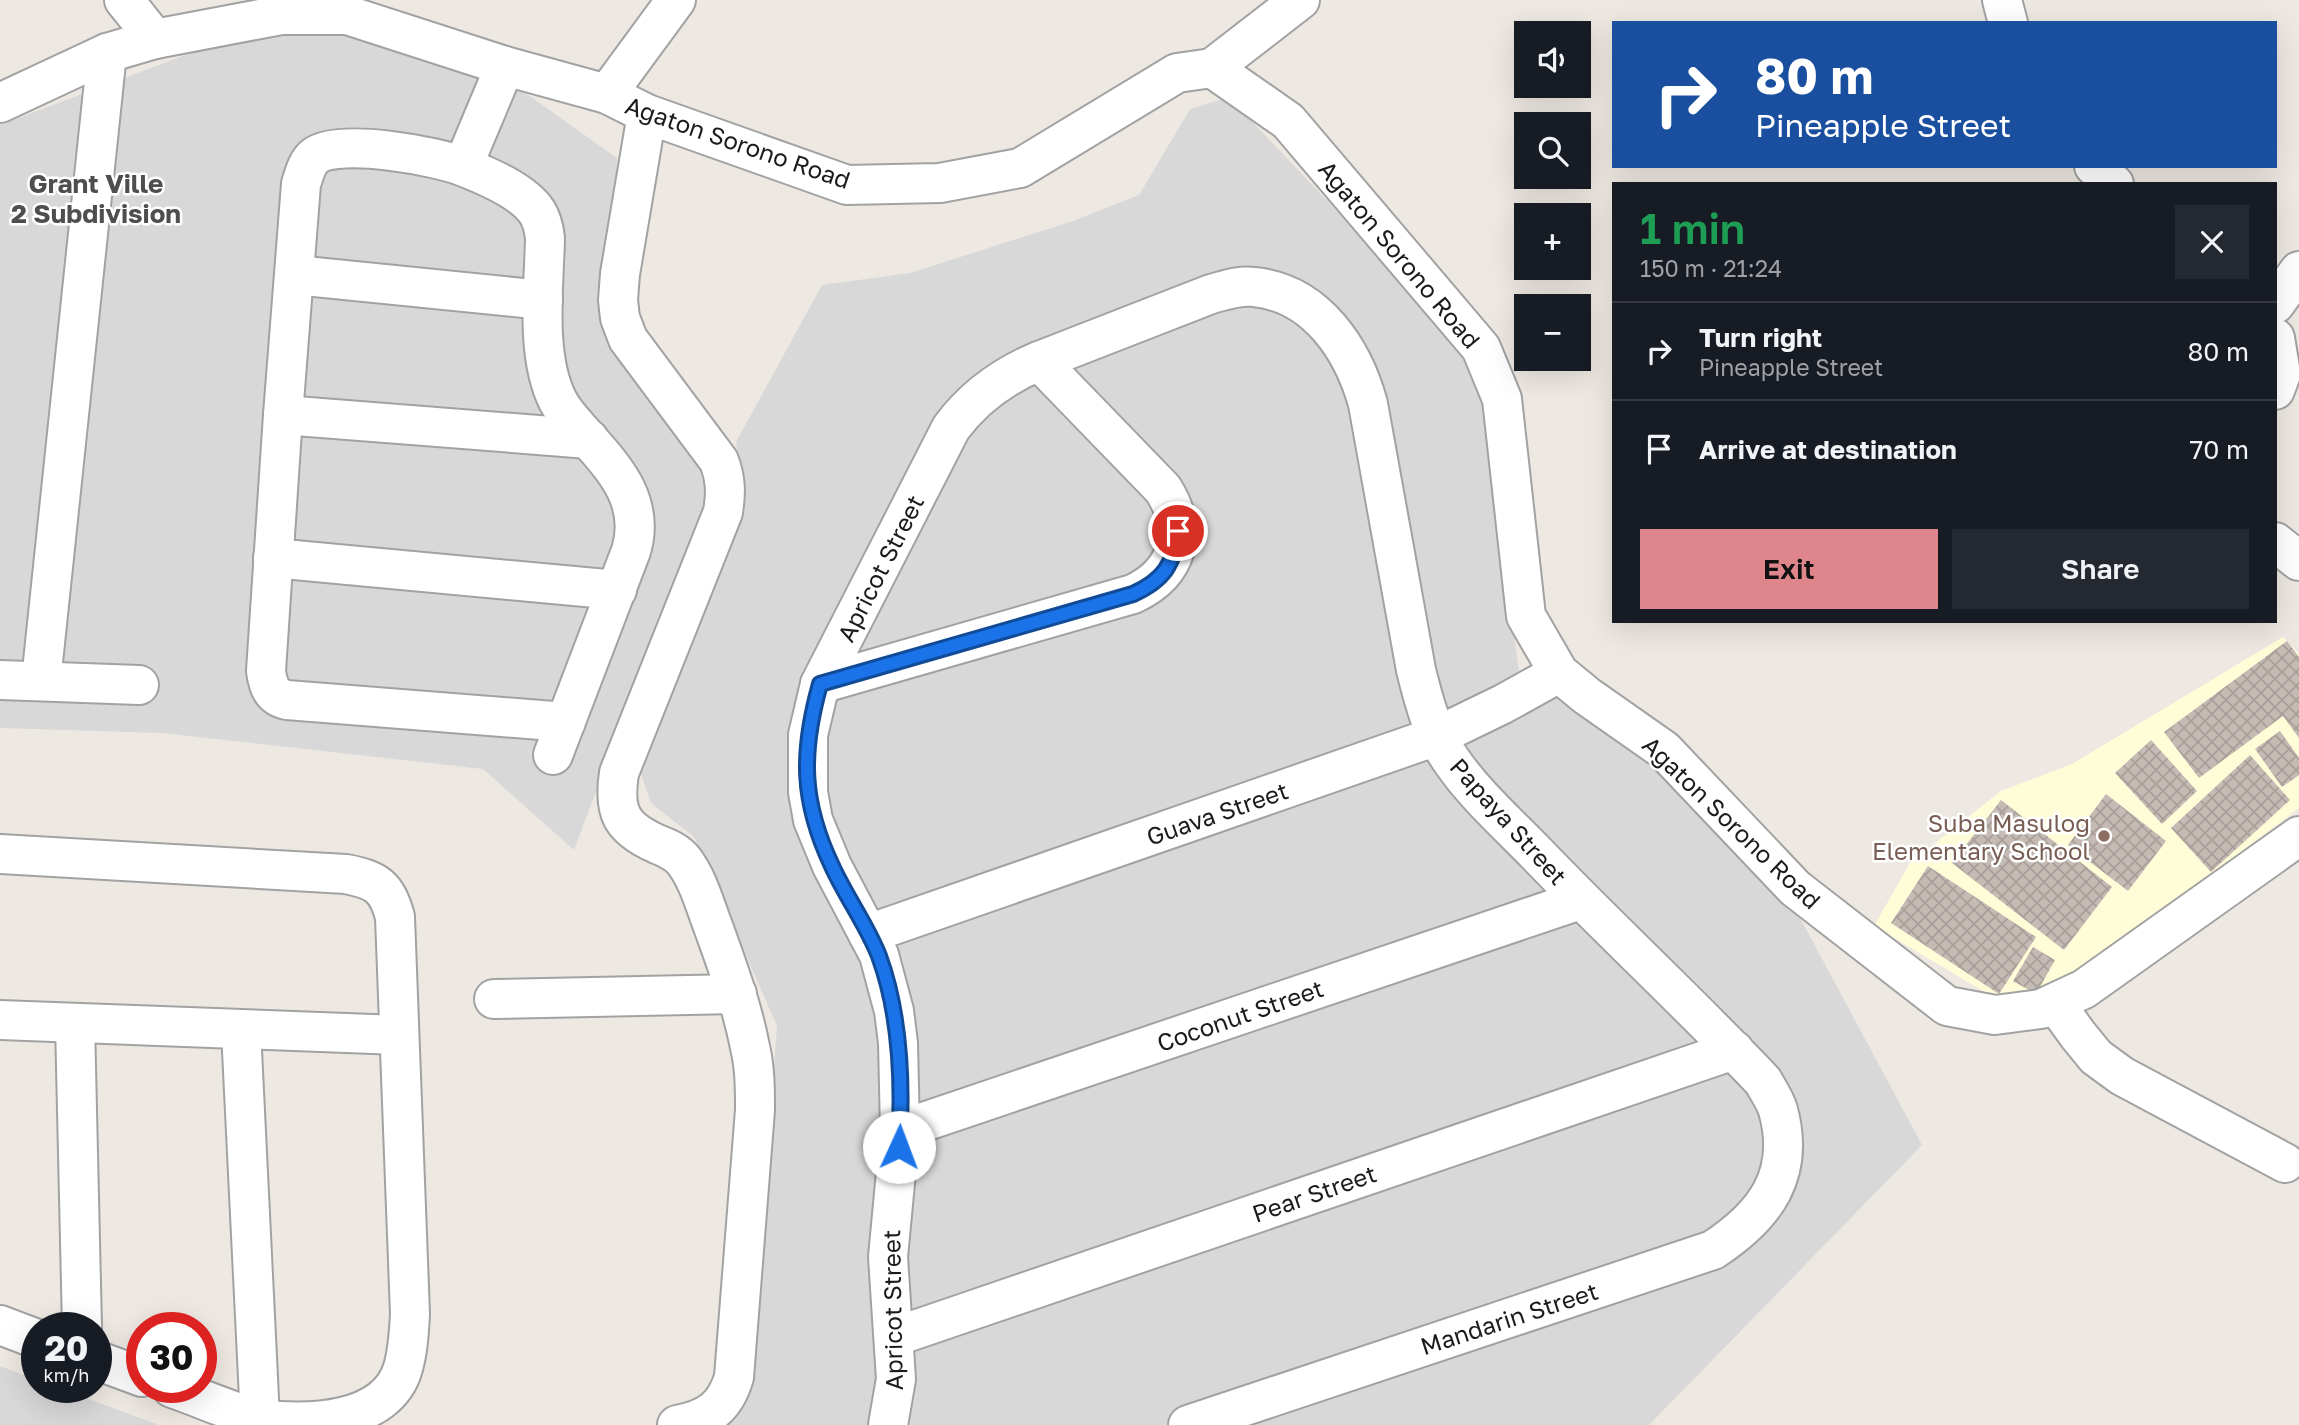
<!DOCTYPE html>
<html lang="en">
<head>
<meta charset="utf-8">
<style>
  :root { --surface:#171b24; --page:#242831; --text:#f1f3f6; --muted:#9ea1a6; --line:#363941; --accent:#de868c }
  body { margin:0; font-family:"Golos Text",sans-serif; background:var(--page); color:var(--text); height:100vh; display:flex; flex-direction:column; font-size:26px; white-space:nowrap }
  * { box-sizing:border-box; margin:0 }
  p { font-size:23px; color:var(--muted) }
  .icon { flex:none; width:38px; height:38px; fill:none; stroke:currentColor; stroke-width:2; stroke-linecap:round; stroke-linejoin:round }
  .map { position:relative; flex:1; overflow:hidden }
  .sheet { position:absolute; left:1612px; top:182px; width:665px; height:441px; display:flex; flex-direction:column; background:var(--surface); border-radius:0px; box-shadow:0 7px 28px #0002 }
  .sheet>* { flex:none }
  .top-card { position:absolute; left:1612px; top:21px; width:665px; height:147px; border-radius:0px; box-shadow:0 7px 28px #0002; background:#1a4fa0; color:#fff; overflow:hidden }
  .buttons { position:absolute; left:1514px; top:21px; display:grid; gap:14px }
  .buttons a { display:grid; place-items:center; width:77px; height:77px; border-radius:0px; background:var(--surface); box-shadow:0 7px 28px #0002; font-size:35px }
  .speed { position:absolute; left:21px; top:1312px; display:flex; gap:14px; font-size:35px; font-weight:700; text-align:center }
  .speed>* { display:grid; place-content:center; width:91px; height:91px; border-radius:50%; background:var(--surface); box-shadow:0 7px 28px #0002; line-height:1 }
  .speed small { font-size:18px; font-weight:400 }
  .speed .limit { border:10px solid #d22; background:#fff; color:#111 }
  .pin { position:absolute; display:grid; place-items:center; width:60px; height:60px; color:#fff; margin:-30px; border:4px solid #fff; border-radius:50%; box-shadow:0 2px 7px #0007 }
  .me { position:absolute; width:77px; margin:-38px; rotate:2deg; stroke-linejoin:round; filter:drop-shadow(0 0 5px #0008) }
  .turn { display:flex; align-items:center; gap:24px; height:147px; padding:0 28px; font-size:32px }
  .turn .icon { width:91px; height:91px; stroke-width:2.5 }
  .turn b { display:block; font-size:49px; line-height:60px }
  .round { display:grid; place-items:center; flex:none; width:74px; height:74px; border-radius:0px; background:var(--page) }
  .head { display:flex; align-items:center; justify-content:space-between; height:119px; padding:0 28px }
  h1 { font-size:42px; font-weight:600; line-height:52px; color:#1e9e55 }
  .button { display:flex; gap:14px; margin-top:auto; padding:14px 28px }
  .button a { flex:1; height:80px; border-radius:0px; background:var(--accent); color:#111; font-size:28px; font-weight:600; line-height:80px; text-align:center }
  .button a+a { background:var(--page); color:var(--text) }
  ul { padding:0; list-style:none }
  li { display:flex; align-items:center; gap:21px; height:98px; padding:0 28px; border-top:2px solid var(--line) }
  li div { flex:1 }
  li b { display:block; font-size:26px }
  li em { font-style:normal }
  .map>svg:first-child { display:block }
</style>
</head>
<body>
<div class="map">
<svg width="2299" height="1425" viewBox="0 0 2299 1425">
  <defs>
    <pattern id="building-cross-hatch" width="8" height="8" patternUnits="userSpaceOnUse" patternTransform="scale(1.75)"><rect width="8" height="8" fill="#c5bab4"/><path d="M0 0l8 8M0 8l8-8" fill="none" stroke="#a99f9a"/></pattern>
  </defs>
  <rect width="100%" height="100%" fill="#ede8e1"/>
  <g fill="#d9d8d8">
    <path d="M352 29 503 77 617 158 607 319 694 447 707 496 574 850 483 769 163 733 0 728V125L217 43Z"/>
    <path d="M1229 97 1475 357 1520 679 1654 748 1799 916 1922 1145 1649 1425H729L748 1398 777 1026 694 837 651 803 640 771 745 512 736 442 822 285 910 273 1073 221 1139 195 1190 109Z"/>
    <path d="M0 1366 37 1380V1388H58L159 1425H0Z"/>
  </g>
  <path fill="#fffdd8" d="M2283 637 2299 654V808L2097 961 2050 993 2005 1004 1874 926 1910 863 2001 791 2072 764Z"/>
  <g fill="url(#building-cross-hatch)">
    <path d="M2287 641 2299 657V738L2283 716 2199 778 2164 732Z"/>
    <path d="M2280 731 2299 758V775L2282 787 2255 749Z"/>
    <path d="M2151 740 2197 791 2162 824 2115 773Z"/>
    <path d="M2250 755 2290 800 2211 872 2171 828Z"/>
    <path d="M2106 794 2166 841 2128 891 2068 845Z"/>
    <path d="M2001 800 2112 887 2064 950 1952 863Z"/>
    <path d="M1928 866 2036 937 1999 994 1891 923Z"/>
    <path d="M2033 947 2055 960 2036 994 2013 981Z"/>
  </g>
  <g fill="none" stroke-linecap="round" stroke-linejoin="round">
    <g stroke="#a2a2a2" stroke-width="42">
      <g id="minor">
        <path d="M124 0 155 39"/>
        <path d="M2002 0 2008 23"/>
        <path d="M1212 68 1300 0"/>
        <path d="M607 94 676 0"/>
        <path d="M647 114 620 274 618 300 620 318 628 339 719 461C726 479 726 493 723 512L619 773C613 812 621 828 657 844 667 848 677 852 684 861 699 881 705 906 714 929 728 968 742 1006 750 1047 755 1068 755 1089 755 1110L734 1377C725 1408 708 1419 677 1425"/>
        <path d="M463 166 505 66"/>
        <path d="M2094 166 2114 184"/>
        <path d="M295 275 543 300"/>
        <path d="M2275 304 2299 271"/>
        <path d="M2275 338 2281 374 2275 390"/>
        <path d="M283 415 589 439"/>
        <path d="M2275 542 2299 561"/>
        <path d="M273 558 617 590"/>
        <path d="M0 680 139 685"/>
        <path d="M41 681 107 53"/>
        <path d="M820 684 1133 594C1178 573 1190 531 1163 489L1039 361"/>
        <path d="M553 755 631 551C645 505 618 471 588 439 578 427 565 415 558 401 535 356 544 287 545 238 544 229 542 220 537 212 523 191 487 176 464 167 437 156 339 138 315 156 307 162 304 175 301 184L283 415 266 671C268 686 272 697 287 700L566 722"/>
        <path d="M0 854 346 874C376 880 387 886 395 917L410 1314C409 1332 408 1351 403 1368 387 1424 307 1425 259 1419 229 1411 201 1398 172 1388"/>
        <path d="M868 934 1437 736 1503 704 1559 673"/>
        <path d="M494 999 737 994"/>
        <path d="M2055 1003 2078 1035 2096 1057 2122 1076 2285 1163"/>
        <path d="M0 1020 399 1035"/>
        <path d="M75 1023 82 1328"/>
        <path d="M241 1030 260 1419"/>
        <path d="M900 1130 1580 900"/>
        <path d="M0 1325 37 1339"/>
        <path d="M894 1337 1734 1050"/>
        <path d="M96 1360 142 1377"/>
        <path d="M888 1425 896 1379 888 1257 900 1130 898 1043 894 1011 879 955 832 866 813 820 808 792V735L820 684 951 428C974 397 1003 376 1039 361L1211 294C1226 290 1239 285 1254 287 1316 293 1353 349 1368 404L1416 670C1424 702 1432 733 1451 760 1474 794 1508 824 1537 854 1611 931 1690 1004 1763 1081 1768 1090 1775 1100 1778 1110 1796 1175 1765 1216 1713 1250L1188 1425"/>
      </g>
    </g>
    <g stroke="#a2a2a2" stroke-width="42">
      <path id="tertiary" d="M0 103 107 53 155 39 281 15H347L505 66 607 94 647 114 847 185 940 183 1020 168 1177 73 1212 68 1288 121 1481 348 1502 399 1526 616 1559 673 1587 696 1664 750 1795 888 1947 1006 1995 1015 2041 1009 2084 989 2299 836"/>
    </g>
    <use href="#minor" stroke="#fff" stroke-width="38"/>
    <use href="#tertiary" stroke="#fff" stroke-width="38"/>
  </g>
  <g fill="none" stroke-linecap="round" stroke-linejoin="round">
    <g stroke="#114b97" stroke-width="18">
      <path id="route" d="M899 1147C903 1084 901 1016 879 956 867 925 846 897 832 866 801 801 801 752 820 684L1133 594C1164 580 1174 564 1178 531"/>
    </g>
    <use href="#route" stroke="#1a73e8" stroke-width="12"/>
  </g>
  <circle fill="#8d6e63" stroke="#fff" stroke-width="2.5" cx="2104" cy="836" r="7"/>
  <g text-anchor="middle" dominant-baseline="central" stroke-width="5" stroke-linejoin="round" paint-order="stroke">
    <g font-size="24" fill="#1b1b1b" stroke="#fff">
      <text transform="translate(738 142) rotate(19)">Agaton Sorono Road</text>
      <text transform="translate(1400 254) rotate(50)">Agaton Sorono Road</text>
      <text transform="translate(880 568) rotate(-63)">Apricot Street</text>
      <text transform="translate(1217 813) rotate(-19)">Guava Street</text>
      <text transform="translate(1509 821) rotate(48)">Papaya Street</text>
      <text transform="translate(1732 822) rotate(44)">Agaton Sorono Road</text>
      <text transform="translate(1240 1015) rotate(-19)">Coconut Street</text>
      <text transform="translate(1314 1193) rotate(-19)">Pear Street</text>
      <text transform="translate(892 1310) rotate(-91)">Apricot Street</text>
      <text transform="translate(1509 1318) rotate(-18)">Mandarin Street</text>
    </g>
    <g font-size="24" fill="#785e54" stroke="#fff" text-anchor="end">
      <text x="2090" y="822">Suba Masulog<tspan x="2090" dy="28">Elementary School</tspan></text>
    </g>
    <g font-size="26" font-weight="bold" fill="#4e4e4e" stroke="#fff">
      <text x="96" y="183">Grant Ville<tspan x="96" dy="30">2 Subdivision</tspan></text>
    </g>
  </g>
</svg>
<div class="buttons">
<a><svg class="icon" aria-label="sound" viewBox="0 0 24 24"><path d="M4 9h4l5-4v14l-5-4H4zM17 9q2 3 0 6"/></svg></a>
<a><svg class="icon" aria-label="search" viewBox="0 0 24 24"><circle cx="10" cy="10" r="6"/><path d="M15 15l6 6"/></svg></a>
<a>+</a>
<a>−</a>
</div>
<div class="speed"><div>20<small>km/h</small></div><div class="limit">30</div></div>
<div class="pin" style="left:1178px;top:531px;background:#d93025"><svg class="icon" aria-label="arrive" viewBox="0 0 24 24"><path d="M6 21V4h12l-3 4 3 4H6"/></svg></div>
<svg class="me" style="left:899px;top:1147px" viewBox="-20 -20 40 40"><circle r="19" fill="#fff"/><path d="M0-13L10 11 0 6-10 11z" fill="#1a73e8"/></svg>
<div class="top-card">
<div class="turn"><svg class="icon" aria-label="right" viewBox="0 0 24 24"><path d="M7 20v-9h11M14 6l5 5-5 5"/></svg><div><b>80 m</b>Pineapple Street</div></div>
</div>
<section class="sheet">
<div class="head"><div><h1>1 min</h1><p>150 m · 21:24</p></div><a class="round"><svg class="icon" aria-label="close" viewBox="0 0 24 24"><path d="M6 6l12 12M18 6L6 18"/></svg></a></div>
<ul>
<li><svg class="icon" aria-label="right" viewBox="0 0 24 24"><path d="M7 20v-9h11M14 6l5 5-5 5"/></svg><div><b>Turn right</b><p>Pineapple Street</p></div><em>80 m</em></li>
<li><svg class="icon" aria-label="arrive" viewBox="0 0 24 24"><path d="M6 21V4h12l-3 4 3 4H6"/></svg><div><b>Arrive at destination</b></div><em>70 m</em></li>
</ul>
<div class="button"><a>Exit</a><a>Share</a></div>
</section>
</div>
</body>
</html>
